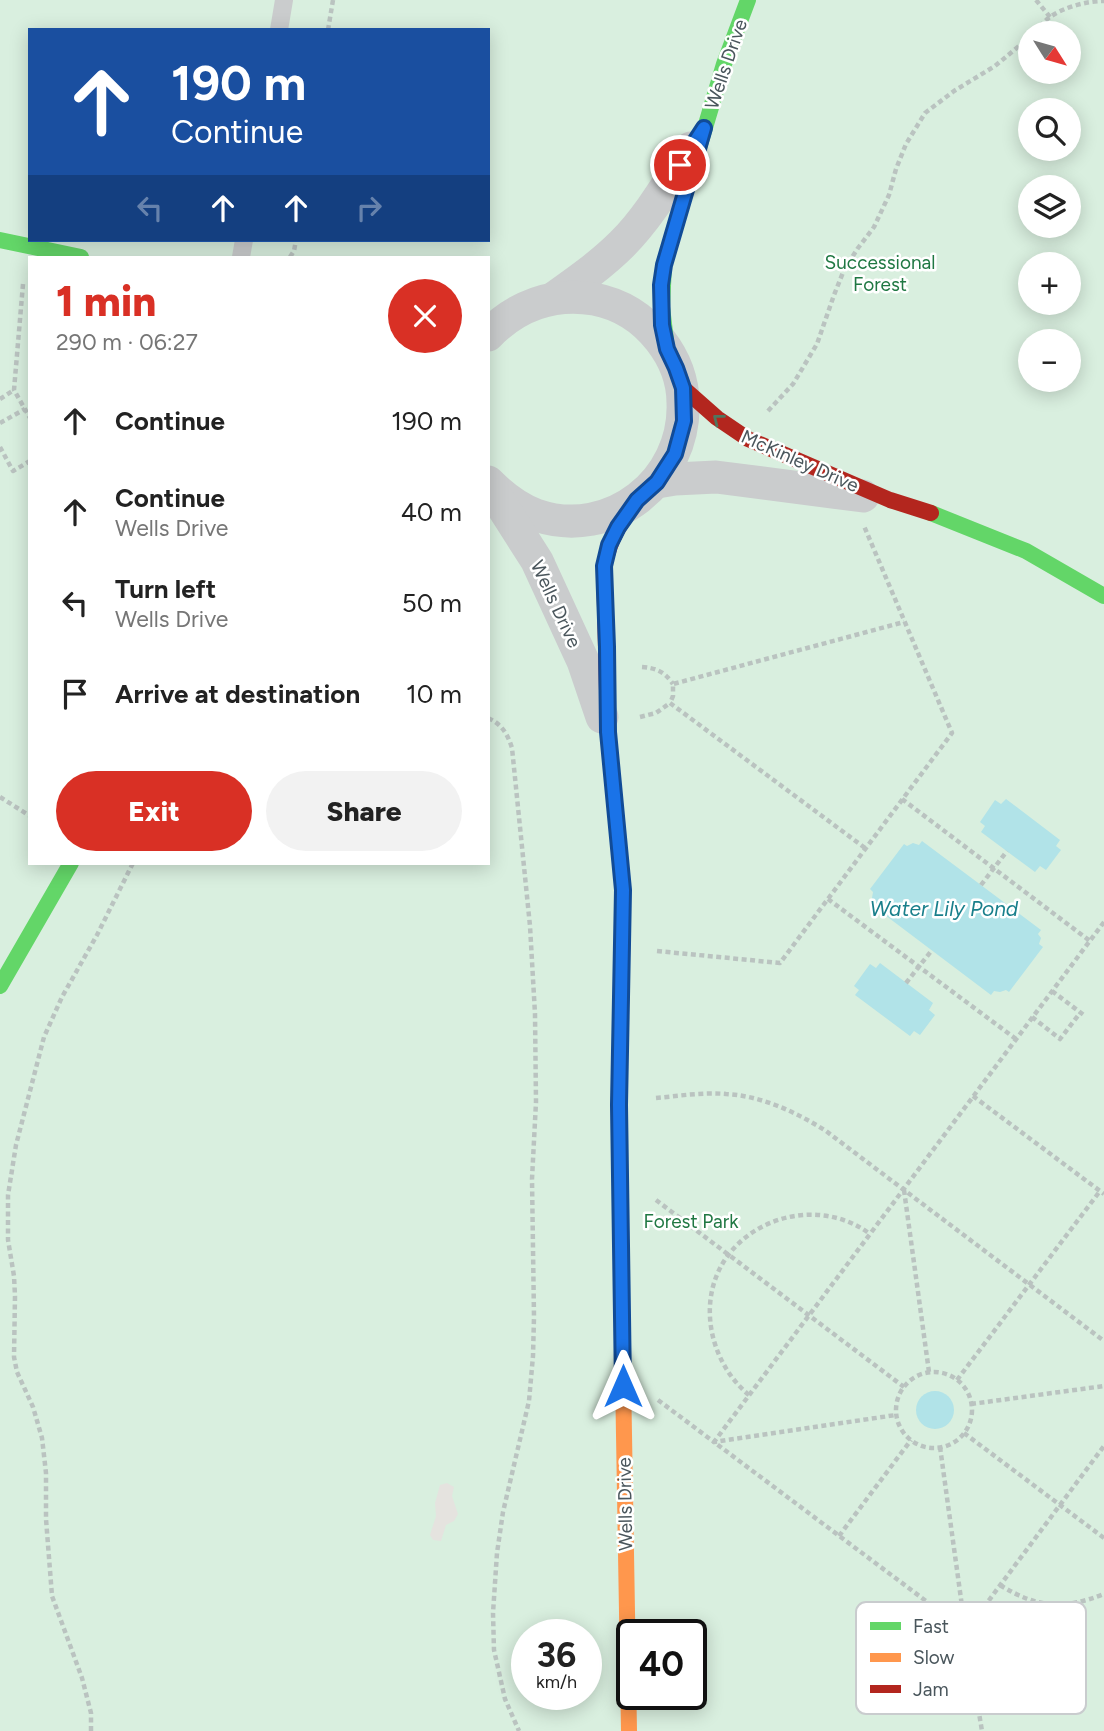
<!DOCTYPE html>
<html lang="en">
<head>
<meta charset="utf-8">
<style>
  :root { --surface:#fff; --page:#f2f2f2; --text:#222; --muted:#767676; --accent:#d93025 }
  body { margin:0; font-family:Figtree,sans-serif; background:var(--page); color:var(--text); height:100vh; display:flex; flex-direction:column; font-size:26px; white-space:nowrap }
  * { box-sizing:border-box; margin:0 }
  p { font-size:23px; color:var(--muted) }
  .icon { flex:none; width:38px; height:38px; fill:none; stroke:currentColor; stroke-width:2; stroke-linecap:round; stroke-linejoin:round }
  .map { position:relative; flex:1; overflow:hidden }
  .panel { position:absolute; left:28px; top:256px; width:462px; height:609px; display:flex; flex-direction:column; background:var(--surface); border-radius:0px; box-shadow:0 4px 18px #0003 }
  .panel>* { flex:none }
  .banner { position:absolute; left:28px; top:28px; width:462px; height:214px; border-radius:0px; box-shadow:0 4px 18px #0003; background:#1a4fa0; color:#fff; overflow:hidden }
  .needle { width:46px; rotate:127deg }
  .fabs { position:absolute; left:1018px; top:21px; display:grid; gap:14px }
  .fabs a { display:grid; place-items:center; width:63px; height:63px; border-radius:50%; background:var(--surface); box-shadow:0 4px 18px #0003; font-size:35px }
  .speed { position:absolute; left:511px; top:1619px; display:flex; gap:14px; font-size:35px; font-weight:700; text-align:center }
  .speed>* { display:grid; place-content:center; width:91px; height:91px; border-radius:50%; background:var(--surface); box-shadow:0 4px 18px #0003; line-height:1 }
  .speed small { font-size:18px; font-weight:400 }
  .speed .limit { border:4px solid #111; border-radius:10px; background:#fff; color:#111 }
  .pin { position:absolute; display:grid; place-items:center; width:60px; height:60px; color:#fff; margin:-30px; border:4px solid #fff; border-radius:50%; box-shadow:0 2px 7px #0007 }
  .me { position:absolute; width:77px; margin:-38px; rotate:0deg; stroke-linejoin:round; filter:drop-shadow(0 0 5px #0008) }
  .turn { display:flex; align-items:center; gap:24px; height:147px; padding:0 28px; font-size:32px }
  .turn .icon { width:91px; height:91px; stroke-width:2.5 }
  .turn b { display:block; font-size:49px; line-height:60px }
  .lanes { display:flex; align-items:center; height:66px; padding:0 28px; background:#0003; justify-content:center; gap:35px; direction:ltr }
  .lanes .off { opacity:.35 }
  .round { display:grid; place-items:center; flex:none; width:74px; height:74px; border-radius:37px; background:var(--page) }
  .overview { display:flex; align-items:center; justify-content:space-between; height:119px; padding:0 28px }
  h1 { font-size:42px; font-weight:800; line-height:52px; color:var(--accent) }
  .action { display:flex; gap:14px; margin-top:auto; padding:14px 28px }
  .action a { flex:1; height:80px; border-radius:42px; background:var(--accent); color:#fff; font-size:28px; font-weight:800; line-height:80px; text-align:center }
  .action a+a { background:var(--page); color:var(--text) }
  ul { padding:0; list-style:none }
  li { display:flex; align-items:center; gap:21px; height:91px; padding:0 28px }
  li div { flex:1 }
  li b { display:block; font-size:26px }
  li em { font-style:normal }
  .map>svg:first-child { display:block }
</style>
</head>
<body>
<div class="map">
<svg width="1104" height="1731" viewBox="0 0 1104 1731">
  <rect width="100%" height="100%" fill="#f2f2f2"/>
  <path fill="#d9efdf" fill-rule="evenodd" d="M0 0H1104V1731H0ZM30 30H488V240H30ZM1031 33H1069V72H1031ZM1031 110H1069V149H1031ZM1031 187H1069V226H1031ZM30 257H488V863H30ZM1031 264H1069V303H1031ZM1031 341H1069V380H1031ZM527 1634H586V1694H527ZM632 1634H691V1694H632Z"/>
  <path fill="#e5e3df" d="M447 1483 454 1487 452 1496 458 1514 454 1521 446 1525 441 1541 433 1540 430 1535 436 1516 435 1503 440 1485Z"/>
  <g fill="#b1e3e8">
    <path d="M1006 799 1060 840 1056 846 1061 850 1046 870 1040 866 1035 872 981 832 985 826 980 822 995 800 1001 804Z"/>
    <path d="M922 841 1041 930 1038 934 1041 938 1039 944 1043 947 1009 992 1006 990 1000 992 994 991 991 995 873 906 875 902 872 898 873 892 870 889 904 844 907 846 913 843 919 845Z"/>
    <path d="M880 963 933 1003 929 1010 935 1015 920 1035 914 1031 910 1036 855 995 859 990 854 986 870 964 876 968Z"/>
    <circle cx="935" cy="1410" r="19"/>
  </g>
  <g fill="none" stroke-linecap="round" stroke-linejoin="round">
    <g stroke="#bac3c0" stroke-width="4.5" stroke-dasharray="5 3.5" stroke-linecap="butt">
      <path d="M1036 0 1050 17"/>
      <path d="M328 30 333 0"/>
      <path d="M1034 33C1039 28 1044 21 1050 17 1064 7 1087 1 1104 1"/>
      <path d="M290 257 294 251 296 240"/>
      <path d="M23 284 14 390 30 418"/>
      <path d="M0 399 14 390"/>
      <path d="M768 411 793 384 817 344 834 295 844 270 858 248 874 227 889 195 896 169 906 144 925 113 954 91 995 66 1031 36"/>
      <path d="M0 423 25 409"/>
      <path d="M0 447 13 471 30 461"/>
      <path d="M642 667C656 668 665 672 673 684"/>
      <path d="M640 717 656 713 670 703"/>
      <path d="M488 718C502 724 508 735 512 748L530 926 535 1014 536 1102 532 1179 534 1317 533 1356 529 1401 503 1512 497 1553 493 1613 494 1650 505 1699 519 1731"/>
      <path d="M0 797 30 816"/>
      <path d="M902 799 1090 941"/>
      <path d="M865 848 670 703 673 696V684L904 622"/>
      <path d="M981 885 1007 851"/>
      <path d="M828 899 1016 1039"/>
      <path d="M1104 922 714 1442 966 1631 1104 1446"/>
      <path d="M657 951 780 963 952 733 864 526"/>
      <path d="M906 983 932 950"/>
      <path d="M1052 991 1085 1016"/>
      <path d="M1032 1017 1060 1039 1080 1013"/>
      <path d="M973 1096 1104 1194"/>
      <path d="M656 1098C678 1096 703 1092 726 1094 762 1096 796 1112 826 1131L1104 1341"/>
      <path d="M904 1190 929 1372"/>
      <path d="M656 1200 904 1387"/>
      <circle cx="934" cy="1410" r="38"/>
      <path d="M957 1380 1100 1191"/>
      <path d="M749 1395C709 1362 695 1298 729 1254 762 1212 826 1201 870 1234"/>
      <path d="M658 1400 714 1442 896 1415"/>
      <path d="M971 1404 1104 1386"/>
      <path d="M964 1433 1104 1538"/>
      <path d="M940 1447 966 1635 982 1731"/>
      <path d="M839 1536 911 1440"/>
      <path d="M1000 1585C1037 1608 1063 1610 1104 1594"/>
      <path d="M1066 1604 1070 1625"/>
      <path d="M91 1731V1713L82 1678 52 1596 46 1519V1473L42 1438 33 1407 17 1372 14 1357 15 1296 14 1276 8 1240V1195L16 1145 44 1037 62 997 97 935 133 863"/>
    </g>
    <g stroke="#cacccd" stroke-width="18">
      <path d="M279 30 284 0"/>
      <path d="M241 257 244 240"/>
    </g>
    <g stroke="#cacccd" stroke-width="33">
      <path d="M554 298C578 281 602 264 622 244 650 216 670 180 691 148"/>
      <path d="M488 335C516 306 553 292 594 299 620 304 643 318 660 340 674 358 683 380 683 403 686 480 611 541 536 515 517 508 502 496 488 482"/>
      <path d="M657 482 675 479 716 477 863 496"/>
      <path d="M495 495 537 561 583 661 602 717"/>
    </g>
    <g stroke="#63d668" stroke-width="16">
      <path d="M0 240 81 257"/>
      <path d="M667 349 662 307 664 265 724 64 748 0"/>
      <path d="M931 513 1026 551 1104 596"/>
      <path d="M622 958 619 1105 623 1375"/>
      <path d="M0 986 71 863"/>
    </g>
    <path stroke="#ff974d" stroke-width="16" d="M623 1375 629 1731"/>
    <g stroke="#b3261e" stroke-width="16">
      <path d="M683 388 717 418 748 439 890 500 931 513"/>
      <path d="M622 958 623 890 608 732 604 566C611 536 620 524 637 500"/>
    </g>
  </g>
  <defs><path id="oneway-chevron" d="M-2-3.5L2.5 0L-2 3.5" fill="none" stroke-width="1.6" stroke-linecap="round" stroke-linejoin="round" transform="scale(1.75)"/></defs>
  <use stroke="#50765f" href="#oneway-chevron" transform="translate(718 419) rotate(-142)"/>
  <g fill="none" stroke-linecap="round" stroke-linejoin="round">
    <g stroke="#114b97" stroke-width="18">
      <path id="route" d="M623 1386 619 1105 623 890 608 732 607 647 604 566 609 545 618 527 637 500 657 482 675 454 684 421 683 388 676 368 667 349 662 325 661 285 664 265 704 128 680 165"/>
    </g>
    <use href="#route" stroke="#1a73e8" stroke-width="12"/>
  </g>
  <g text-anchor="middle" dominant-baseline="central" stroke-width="5" stroke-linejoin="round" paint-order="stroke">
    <g font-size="19" fill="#4a565c" stroke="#fff">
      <text transform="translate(726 64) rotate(-71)">Wells Drive</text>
      <text transform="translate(800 461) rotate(24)">McKinley Drive</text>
      <text transform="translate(556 604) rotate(65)">Wells Drive</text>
      <text transform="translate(625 1504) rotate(-91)">Wells Drive</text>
    </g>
    <g font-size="19" fill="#207843" stroke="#fff">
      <text x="880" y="262">Successional<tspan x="880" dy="22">Forest</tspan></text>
      <text x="691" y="1221">Forest Park</text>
    </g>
    <g font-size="21" font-style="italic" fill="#197f8b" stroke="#fff">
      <text x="944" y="908">Water Lily Pond</text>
    </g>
  </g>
  <rect x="856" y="1602" width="230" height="112" rx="10" fill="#fff" stroke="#c9ccce" stroke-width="2"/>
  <rect x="870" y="1622" width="31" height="8" fill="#63d668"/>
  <rect x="870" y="1653" width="31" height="9" fill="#ff974d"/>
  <rect x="870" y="1685" width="31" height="8" fill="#b3261e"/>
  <g font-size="19" fill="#4a565c">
    <text x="913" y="1633">Fast</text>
    <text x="913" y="1664">Slow</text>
    <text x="913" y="1696">Jam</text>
  </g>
</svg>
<div class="fabs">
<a><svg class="needle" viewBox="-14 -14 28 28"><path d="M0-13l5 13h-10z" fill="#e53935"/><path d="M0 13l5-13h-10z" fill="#767676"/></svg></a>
<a><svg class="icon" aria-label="search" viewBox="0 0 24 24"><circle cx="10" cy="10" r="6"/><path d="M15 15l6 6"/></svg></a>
<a><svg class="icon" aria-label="layers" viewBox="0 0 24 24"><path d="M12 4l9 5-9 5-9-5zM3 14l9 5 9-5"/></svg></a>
<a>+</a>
<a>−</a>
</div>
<div class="speed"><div>36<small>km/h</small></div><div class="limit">40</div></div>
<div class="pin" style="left:680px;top:165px;background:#d93025"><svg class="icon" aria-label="arrive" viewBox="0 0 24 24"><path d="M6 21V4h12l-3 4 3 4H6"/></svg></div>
<svg class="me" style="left:623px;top:1386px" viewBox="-20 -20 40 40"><path d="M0-17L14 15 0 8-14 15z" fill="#1a73e8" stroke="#fff" stroke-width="4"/></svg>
<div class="banner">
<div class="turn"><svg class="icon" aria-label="ahead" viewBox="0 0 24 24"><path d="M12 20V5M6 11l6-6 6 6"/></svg><div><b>190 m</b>Continue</div></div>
<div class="lanes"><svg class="icon off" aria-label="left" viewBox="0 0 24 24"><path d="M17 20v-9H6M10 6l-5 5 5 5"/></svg><svg class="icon" aria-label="ahead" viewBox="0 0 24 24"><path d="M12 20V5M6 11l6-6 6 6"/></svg><svg class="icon" aria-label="ahead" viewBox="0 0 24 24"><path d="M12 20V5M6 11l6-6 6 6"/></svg><svg class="icon off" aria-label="right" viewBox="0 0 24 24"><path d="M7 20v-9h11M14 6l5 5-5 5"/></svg></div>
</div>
<section class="panel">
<div class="overview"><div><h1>1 min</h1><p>290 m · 06:27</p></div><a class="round" style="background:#d93025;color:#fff"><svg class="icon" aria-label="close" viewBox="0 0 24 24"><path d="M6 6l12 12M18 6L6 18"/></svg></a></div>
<ul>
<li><svg class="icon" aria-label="ahead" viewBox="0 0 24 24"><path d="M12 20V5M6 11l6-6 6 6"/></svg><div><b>Continue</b></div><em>190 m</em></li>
<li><svg class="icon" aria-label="ahead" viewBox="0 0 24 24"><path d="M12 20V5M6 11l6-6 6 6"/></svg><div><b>Continue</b><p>Wells Drive</p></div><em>40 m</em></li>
<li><svg class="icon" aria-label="left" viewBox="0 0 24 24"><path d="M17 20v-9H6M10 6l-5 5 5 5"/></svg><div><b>Turn left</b><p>Wells Drive</p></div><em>50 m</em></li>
<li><svg class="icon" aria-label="arrive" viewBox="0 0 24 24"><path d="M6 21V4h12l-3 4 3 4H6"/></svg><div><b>Arrive at destination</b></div><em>10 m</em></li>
</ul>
<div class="action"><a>Exit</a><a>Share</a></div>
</section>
</div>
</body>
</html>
